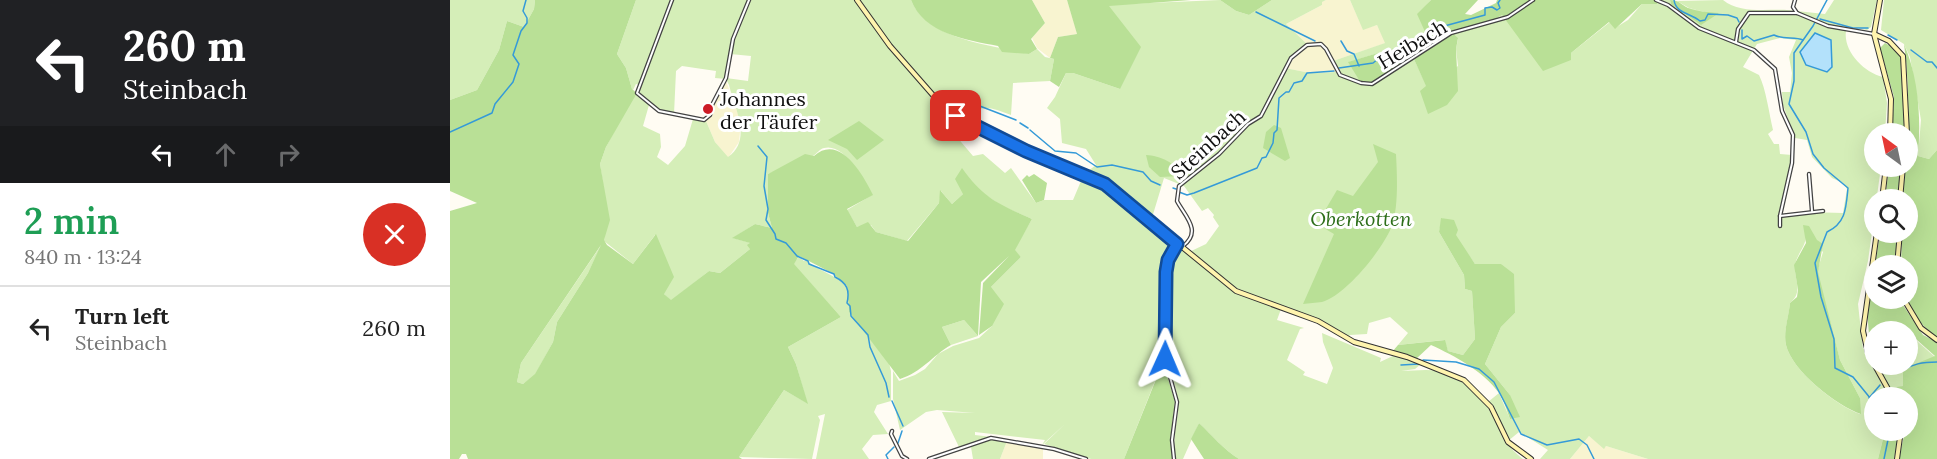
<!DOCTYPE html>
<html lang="en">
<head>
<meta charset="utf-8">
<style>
  :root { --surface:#fff; --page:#f6f6f6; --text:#222; --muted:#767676; --line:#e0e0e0 }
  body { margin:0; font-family:Lora,serif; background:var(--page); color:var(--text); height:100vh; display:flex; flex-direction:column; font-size:22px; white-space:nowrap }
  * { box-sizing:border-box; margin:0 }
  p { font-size:20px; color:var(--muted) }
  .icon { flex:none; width:33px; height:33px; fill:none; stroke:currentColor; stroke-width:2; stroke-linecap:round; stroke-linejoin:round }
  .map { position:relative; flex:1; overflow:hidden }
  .panel { display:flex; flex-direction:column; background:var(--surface); width:450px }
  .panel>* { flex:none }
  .hud { background:#202124; color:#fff; overflow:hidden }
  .needle { width:39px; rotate:327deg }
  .controls { position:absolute; left:1414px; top:123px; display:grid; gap:12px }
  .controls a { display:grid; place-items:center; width:54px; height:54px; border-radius:50%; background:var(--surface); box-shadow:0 6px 24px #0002; font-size:30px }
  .pin { position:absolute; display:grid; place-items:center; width:51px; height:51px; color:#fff; margin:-26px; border-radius:12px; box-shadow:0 3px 9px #0006 }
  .me { position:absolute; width:66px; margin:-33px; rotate:1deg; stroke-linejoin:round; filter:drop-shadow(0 0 4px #0008) }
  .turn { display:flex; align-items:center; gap:21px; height:126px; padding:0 24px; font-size:27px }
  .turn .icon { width:78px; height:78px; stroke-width:2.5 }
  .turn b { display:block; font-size:42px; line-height:51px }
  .lanes { display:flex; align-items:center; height:57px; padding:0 24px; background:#0003; justify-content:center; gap:30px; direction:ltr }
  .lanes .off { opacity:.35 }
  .round { display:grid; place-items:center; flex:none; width:63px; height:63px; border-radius:32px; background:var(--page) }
  .overview { display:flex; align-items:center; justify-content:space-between; height:102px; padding:0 24px }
  h1 { font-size:36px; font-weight:600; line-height:45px; color:#1e9e55 }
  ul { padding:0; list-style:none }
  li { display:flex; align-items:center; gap:18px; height:84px; padding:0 24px; border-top:2px solid var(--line) }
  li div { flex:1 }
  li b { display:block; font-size:22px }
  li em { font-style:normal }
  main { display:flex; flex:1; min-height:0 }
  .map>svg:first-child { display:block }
</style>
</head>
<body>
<main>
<section class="panel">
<div class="hud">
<div class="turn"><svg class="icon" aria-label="left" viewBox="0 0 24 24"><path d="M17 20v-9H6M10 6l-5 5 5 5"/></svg><div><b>260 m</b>Steinbach</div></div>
<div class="lanes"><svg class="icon" aria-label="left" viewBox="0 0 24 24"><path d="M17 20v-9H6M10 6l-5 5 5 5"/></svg><svg class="icon off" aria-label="ahead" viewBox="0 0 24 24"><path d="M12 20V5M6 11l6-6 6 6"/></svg><svg class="icon off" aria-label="right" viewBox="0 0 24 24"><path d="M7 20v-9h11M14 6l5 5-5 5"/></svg></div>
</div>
<div class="overview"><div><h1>2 min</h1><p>840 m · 13:24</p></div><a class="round" style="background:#d93025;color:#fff"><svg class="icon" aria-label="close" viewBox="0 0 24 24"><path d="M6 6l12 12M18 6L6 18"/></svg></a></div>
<ul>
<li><svg class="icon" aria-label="left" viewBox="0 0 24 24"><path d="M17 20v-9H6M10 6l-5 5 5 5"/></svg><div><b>Turn left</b><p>Steinbach</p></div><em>260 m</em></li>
</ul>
</section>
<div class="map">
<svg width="1487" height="459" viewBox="0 0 1487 459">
  <rect width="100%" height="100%" fill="#fffcf3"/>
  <g fill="#f8f4d0">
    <path d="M582 0H617L625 26 627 34 608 37 600 58 587 48 582 38 595 23Z"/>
    <path d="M876 0H900L913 29 927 25 936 43 883 61 886 72 859 73 835 68 858 45 836 24 872 5 871 2Z"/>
    <path d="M276 81 291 122 289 142 278 158 265 142 256 121 261 116 263 105Z"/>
    <path d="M1139 436 1154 448 1156 446 1198 459H1120Z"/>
    <path d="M557 441 593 446V459H550Z"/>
  </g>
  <g fill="#d5eeb8" fill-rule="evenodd">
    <path d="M0 0H85L84 9 74 27 57 21 49 50 27 90 0 100Z"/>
    <path d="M186 0H221L200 57 223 0H405L433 39 496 110 487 124 506 136 523 156 533 154 555 173 561 168 586 203 594 200H623L634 174 646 165 636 149 612 143 610 119 597 108 605 97 616 73H623L670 89 651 5 770 0 786 11 799 15 822 0H876L872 2V5L836 24 858 45 841 59 835 68 860 73 886 72 883 61 935 43 927 25 913 30 900 0H981L974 8 977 34 941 49 899 62 963 57 977 87 1008 66 1006 49 1008 39 1001 34 1040 22 1052 15 1058 20 1121 53 1160 22 1165 28 1178 20 1192 4H1207L1208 0H1220L1221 4 1254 12 1239 8 1227 1 1273 0C1290 14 1317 9 1337 10 1350 11 1362 13 1375 14L1384 0H1427L1421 27 1417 30 1397 26C1390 48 1412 72 1433 77L1437 103 1435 133 1425 134V166L1431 167 1418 261 1408 304 1413 349 1425 345V364H1458V333L1485 357 1453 369 1454 386 1434 392 1435 397 1425 398V430L1435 431 1428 459H1198L1156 446 1154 449 1139 436 1120 459H1090L1098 450 1069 432 1058 441 1038 402 1049 393 1060 419V395L1035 364 1051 327 1065 313 1051 264H1025L992 218 989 232 1014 275 1015 289 1022 291 1025 339 1013 355 998 351 994 340 948 345 958 333 940 317 919 323 917 334 900 335 897 338 873 323 790 292 755 268 785 293 831 309 827 320 854 328 850 329 837 360 855 372 853 375 877 384 883 368 873 342 872 333 931 358 930 362 945 355 971 364 965 369 951 371C963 371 976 369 988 371 1012 375 1034 397 1045 418 1057 439 1052 442 1073 459H789C774 450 762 435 749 423L733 459H726C721 439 729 421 728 402 726 382 716 363 714 342L713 360 708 364 713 362 711 366 674 459H641L594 444 615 424 592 445 595 440 525 432V435L542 437 509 447 492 412 525 413 487 410 476 412 450 430 443 399V371L449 381 465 375 475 369 488 354 503 346 529 338 542 326 541 287 571 257 564 250 582 219 552 206 527 189 513 194 502 204 491 191 489 203 457 241 426 232 421 225 407 227 397 210 422 195C415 181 394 142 374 148 369 149 367 154 363 156 351 163 331 169 318 174V213L322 228 305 224 283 238 301 243 300 249 270 273 259 271 221 301 214 294 205 235 183 264 154 241 138 273 107 322 103 342 85 375 73 384 67 382 71 363 154 241 156 204 150 164 156 147 189 85 186 84 183 90 182 89 176 68 167 54ZM1330 38 1346 40 1339 57 1342 73 1340 92H1332L1333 105 1345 138 1357 140 1362 157 1382 178 1393 183 1397 189 1393 213 1357 212 1330 216 1342 155 1330 154 1329 144H1324L1318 134 1323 130C1319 113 1316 89 1309 75L1293 67 1307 44ZM280 54 301 56 298 81 276 78ZM232 66 266 71 265 78 276 79 279 85C284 107 303 140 278 157L265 142 256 121 243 119 235 146 218 165 207 157 211 147 210 134 193 126 199 105 209 112 224 114 226 71ZM714 178 734 186 752 211 758 208 764 215 763 217 769 226 756 244 737 253 681 207 701 221ZM1356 236 1373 252 1367 272 1390 360 1410 398V414C1387 406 1342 371 1336 345 1333 333 1339 316 1340 303 1353 292 1345 282 1345 267 1345 256 1356 247 1356 236Z"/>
    <path d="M408 0H461C477 40 542 45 579 54L587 49 595 57 604 59 600 81 563 83 561 115C539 107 533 103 514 119 471 87 440 43 408 0Z"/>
    <path d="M1434 0H1487V150L1479 159 1468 156 1471 120 1460 57 1454 44 1431 30Z"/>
    <path d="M349 257 354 261 357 260C365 270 385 274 397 286L399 312 439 363 441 371V401L427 405 424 412 438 434 423 435 412 449 419 459H366L375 414 368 416 370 420 362 459 289 457 334 390 357 403 346 364 338 347 391 317 343 264Z"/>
    <path d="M514 320 528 336 501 345 492 327Z"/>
    <path d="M538 439 557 441 550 459H523L521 447 511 449Z"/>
  </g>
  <g fill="#b9e096" fill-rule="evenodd">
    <path d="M85 0H186L167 54 176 68 182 89 187 93 156 147 150 164 160 220 154 240 157 245 183 264 206 234 224 277 214 294 221 300 259 271 270 273 300 249 297 245 300 243 282 238 305 224 322 228 318 213V174L355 154 364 156C389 133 413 174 423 195L397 209 407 227 418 222 426 232 458 241 489 203 490 190 502 204 513 194 505 179 512 168C534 199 549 204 582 219L565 250 571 257 541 287 554 304 542 326 529 335 533 283 559 256 531 282 528 336 514 320 492 327 501 345C482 356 472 372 450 379L399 312 397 286 382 273 349 256 344 264 391 317 338 347 346 364 358 404 334 390 289 457 292 459H18L16 454H12L9 459H0V211L27 203 0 191V100L27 90 49 50 57 21 74 27 84 9ZM151 245 138 273 107 322 103 342 85 374 73 384 67 382 71 363Z"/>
    <path d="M461 0H582L595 23 581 39 587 49 579 54 552 52 548 46C517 40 474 34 461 0Z"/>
    <path d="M617 0H741L659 6 691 47 670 89 623 73H616L609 87 600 81 604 59 600 58 608 37 627 34Z"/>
    <path d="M770 0H822L799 15 786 11Z"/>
    <path d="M981 0H1028L1015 14 1021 15 1046 3 1047 0H1208L1207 4H1192L1165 29 1159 22 1121 53V60L1093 71 1052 15 1040 22 1002 33 1008 38 1006 49 1008 91 997 105 978 114 970 91 976 86 963 57 922 83H911L898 62 941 49 976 34 967 14Z"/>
    <path d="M1220 0C1229 0 1230 4 1238 8 1248 12 1258 12 1269 13L1251 25 1221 4Z"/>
    <path d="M1435 43C1441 46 1447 49 1450 56 1456 68 1455 119 1454 133H1442L1444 97 1430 48Z"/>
    <path d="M1454 44C1469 79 1471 119 1468 156L1479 159 1487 150V338C1473 327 1463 315 1456 299L1458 298V266H1451L1452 233 1458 232V200L1453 199 1455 167 1458 166C1458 125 1460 85 1454 44Z"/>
    <path d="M409 121 434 140 407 160 397 149 378 140Z"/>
    <path d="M824 125 831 128 840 158 835 161 813 148 816 132Z"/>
    <path d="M923 144 946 154C947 174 949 209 941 228 932 250 895 296 872 302 866 303 859 303 853 304L884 234 867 224 887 190 903 196 928 162Z"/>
    <path d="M696 155C710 156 726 162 731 176L710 177 699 167Z"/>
    <path d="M1439 167H1450L1448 199H1435Z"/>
    <path d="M584 174 597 183 594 200 586 203 572 180 577 175 579 177Z"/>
    <path d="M991 218 1004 220 1008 230 1006 235 1025 264H1051L1064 274 1065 313 1051 327 1035 364 1060 395 1070 417 1060 419C1057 411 1054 400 1049 393 1033 371 1005 356 981 345L966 359 942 352 948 345 995 340 998 351 1013 355 1025 339 1022 291 1015 289 1014 275 989 232Z"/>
    <path d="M1353 225 1359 226 1367 240 1373 244 1368 272 1390 360 1410 398 1411 414C1387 406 1342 371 1336 345 1333 333 1339 315 1340 303L1347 297 1348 290 1344 265 1356 243Z"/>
    <path d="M1430 233H1447L1445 265 1425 266Z"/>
    <path d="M1425 266V298L1449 299 1473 335 1487 342V459H1449L1455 431 1458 430V398L1446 397 1441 388 1453 386V369L1485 356 1458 332H1425V345L1420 347 1417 310Z"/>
    <path d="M713 362 725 402 720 441 724 459H674Z"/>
    <path d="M749 423C762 435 774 450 789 459H754L741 439Z"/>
    <path d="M1435 431H1449L1444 459H1428Z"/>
  </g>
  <path fill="#b3e1fb" stroke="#349ad8" stroke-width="1.5" d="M1365 33 1381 40 1382 67 1377 72 1356 65 1350 52Z"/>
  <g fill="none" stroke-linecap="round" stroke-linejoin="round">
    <g stroke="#349ad8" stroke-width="1.5">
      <path d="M1224 0C1226 14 1241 13 1250 21L1255 20 1258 14 1278 15 1287 18 1289 22"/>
      <path d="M1377 0 1363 26 1344 53V81L1339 104 1356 132 1363 154 1374 168 1398 188C1396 208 1396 223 1377 232L1365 263 1371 297 1384 339 1385 368 1403 377 1425 404"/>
      <path d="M806 12 865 41"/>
      <path d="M1370 19 1403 28H1418"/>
      <path d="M1292 30V39L1297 36 1304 41 1324 35C1334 40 1345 36 1353 40"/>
      <path d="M1438 35 1447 40"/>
      <path d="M891 41 897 51 904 54 909 66"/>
      <path d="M1461 50 1477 62H1482L1487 68"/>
      <path d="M889 68 923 63 933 55 946 51 950 45 959 46 974 40 987 28 1035 15V8L1042 7 1047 10 1050 8 1048 3 1050 0"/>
      <path d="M522 103 566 120"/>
      <path d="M570 123 578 128"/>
      <path d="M580 130 605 151 626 153 647 167 662 165 693 172 701 181 710 185"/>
      <path d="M0 132 42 113 45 104 63 82 69 64 63 55 71 31 77 23V18L73 11 76 0"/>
      <path d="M308 146 317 157 314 186 318 209 316 220 325 234 326 239 336 243 347 256 358 261 359 264 384 274 385 277C397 283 400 290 397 303L400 306 401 316 418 335 420 347 436 383 439 397"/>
      <path d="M723 188 726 189"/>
      <path d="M729 192 737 195 744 193 807 168 812 158 816 157 823 143 824 133 827 130 829 98 836 92H839L844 83 852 81 857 73 884 71"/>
      <path d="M973 360 1006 362 1029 369 1044 382 1071 434 1097 445 1129 439 1137 445 1144 459"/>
      <path d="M951 365 969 364"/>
      <path d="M1451 371C1463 364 1472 362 1487 362"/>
      <path d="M1419 398 1430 385"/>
      <path d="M442 401 453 426"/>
      <path d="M448 443 452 431"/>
      <path d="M438 459 436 455 444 447"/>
      <path d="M1434 459 1440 430"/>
    </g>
    <g stroke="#434343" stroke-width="4.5">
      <g id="street">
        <path d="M222 0 187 93 209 111 254 120 260 115 262 105 276 78 283 39 299 0"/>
        <path d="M1206 0 1218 5 1249 28 1304 50 1325 69 1332 111 1343 135 1342 163 1330 216V226"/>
        <path d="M1345 0 1343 7 1347 13"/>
        <path d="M1286 42 1288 29 1299 13H1347L1378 26 1424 34"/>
        <path d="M1359 174 1362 211"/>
        <path d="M1330 216 1373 211"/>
        <path d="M733 246C753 231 734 215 727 201L729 186 769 154 798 124 811 116 841 58 857 45 871 44 876 49 890 75 911 83 922 84 1001 33 1058 17 1083 0"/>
        <path d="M442 431 441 434 452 456 457 459"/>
        <path d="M479 459 541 438 604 449 636 459"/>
        <path d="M724 459 722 440 727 402 715 359V291L718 260 727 245"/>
      </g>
    </g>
    <g stroke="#323232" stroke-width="6">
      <g id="secondary">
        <path d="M407 0 440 46 489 102 506 116 576 151 655 184 786 291 868 321 904 342 957 357 1014 380 1041 407 1058 442 1081 459"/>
        <path d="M1430 0 1424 34 1441 99 1440 134"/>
        <path d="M1424 34 1439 41 1453 56 1457 134"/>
        <path d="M1432 200 1436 166"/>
        <path d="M1450 200 1453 166"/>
        <path d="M1427 232 1413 331 1418 353 1443 398"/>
        <path d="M1447 266 1450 232"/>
        <path d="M1453 298 1471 328 1487 340"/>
        <path d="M1447 459 1451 430"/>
      </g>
    </g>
    <use href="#street" stroke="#fff" stroke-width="2"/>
    <use href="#secondary" stroke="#fff4ae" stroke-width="4"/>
  </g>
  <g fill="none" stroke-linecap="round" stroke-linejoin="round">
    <g stroke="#114b97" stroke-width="15">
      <path id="route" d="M506 116 576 151 655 184 727 244 718 260 716 272 715 359"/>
    </g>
    <use href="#route" stroke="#1a73e8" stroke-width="10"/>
  </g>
  <circle fill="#cc1c27" stroke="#fff" stroke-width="2" cx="258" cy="109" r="6"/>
  <g text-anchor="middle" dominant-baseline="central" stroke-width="6" stroke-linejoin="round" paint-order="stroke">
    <g font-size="20" fill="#101010" stroke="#fff">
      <text transform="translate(962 44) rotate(-31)">Heibach</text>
      <text transform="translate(758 144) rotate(-42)">Steinbach</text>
    </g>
    <g font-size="20" fill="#101010" stroke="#fff" text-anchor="start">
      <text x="270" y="98">Johannes<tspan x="270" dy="23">der Täufer</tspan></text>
    </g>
    <g font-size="20" font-style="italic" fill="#2d6e1a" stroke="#fff">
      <text x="911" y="218">Oberkotten</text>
    </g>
  </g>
</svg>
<div class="controls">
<a><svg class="needle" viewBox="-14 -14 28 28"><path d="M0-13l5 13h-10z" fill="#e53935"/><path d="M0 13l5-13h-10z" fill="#767676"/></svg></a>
<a><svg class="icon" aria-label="search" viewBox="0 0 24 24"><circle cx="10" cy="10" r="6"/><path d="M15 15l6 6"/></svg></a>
<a><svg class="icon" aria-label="layers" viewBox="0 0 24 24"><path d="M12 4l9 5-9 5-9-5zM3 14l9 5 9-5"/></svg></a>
<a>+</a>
<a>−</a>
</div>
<div class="pin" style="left:506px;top:116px;background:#d93025"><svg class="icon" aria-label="arrive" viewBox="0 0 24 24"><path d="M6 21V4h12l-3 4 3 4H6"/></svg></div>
<svg class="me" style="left:715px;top:359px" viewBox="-20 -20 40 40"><path d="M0-17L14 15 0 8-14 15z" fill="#1a73e8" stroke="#fff" stroke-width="4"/></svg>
</div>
</main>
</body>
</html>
